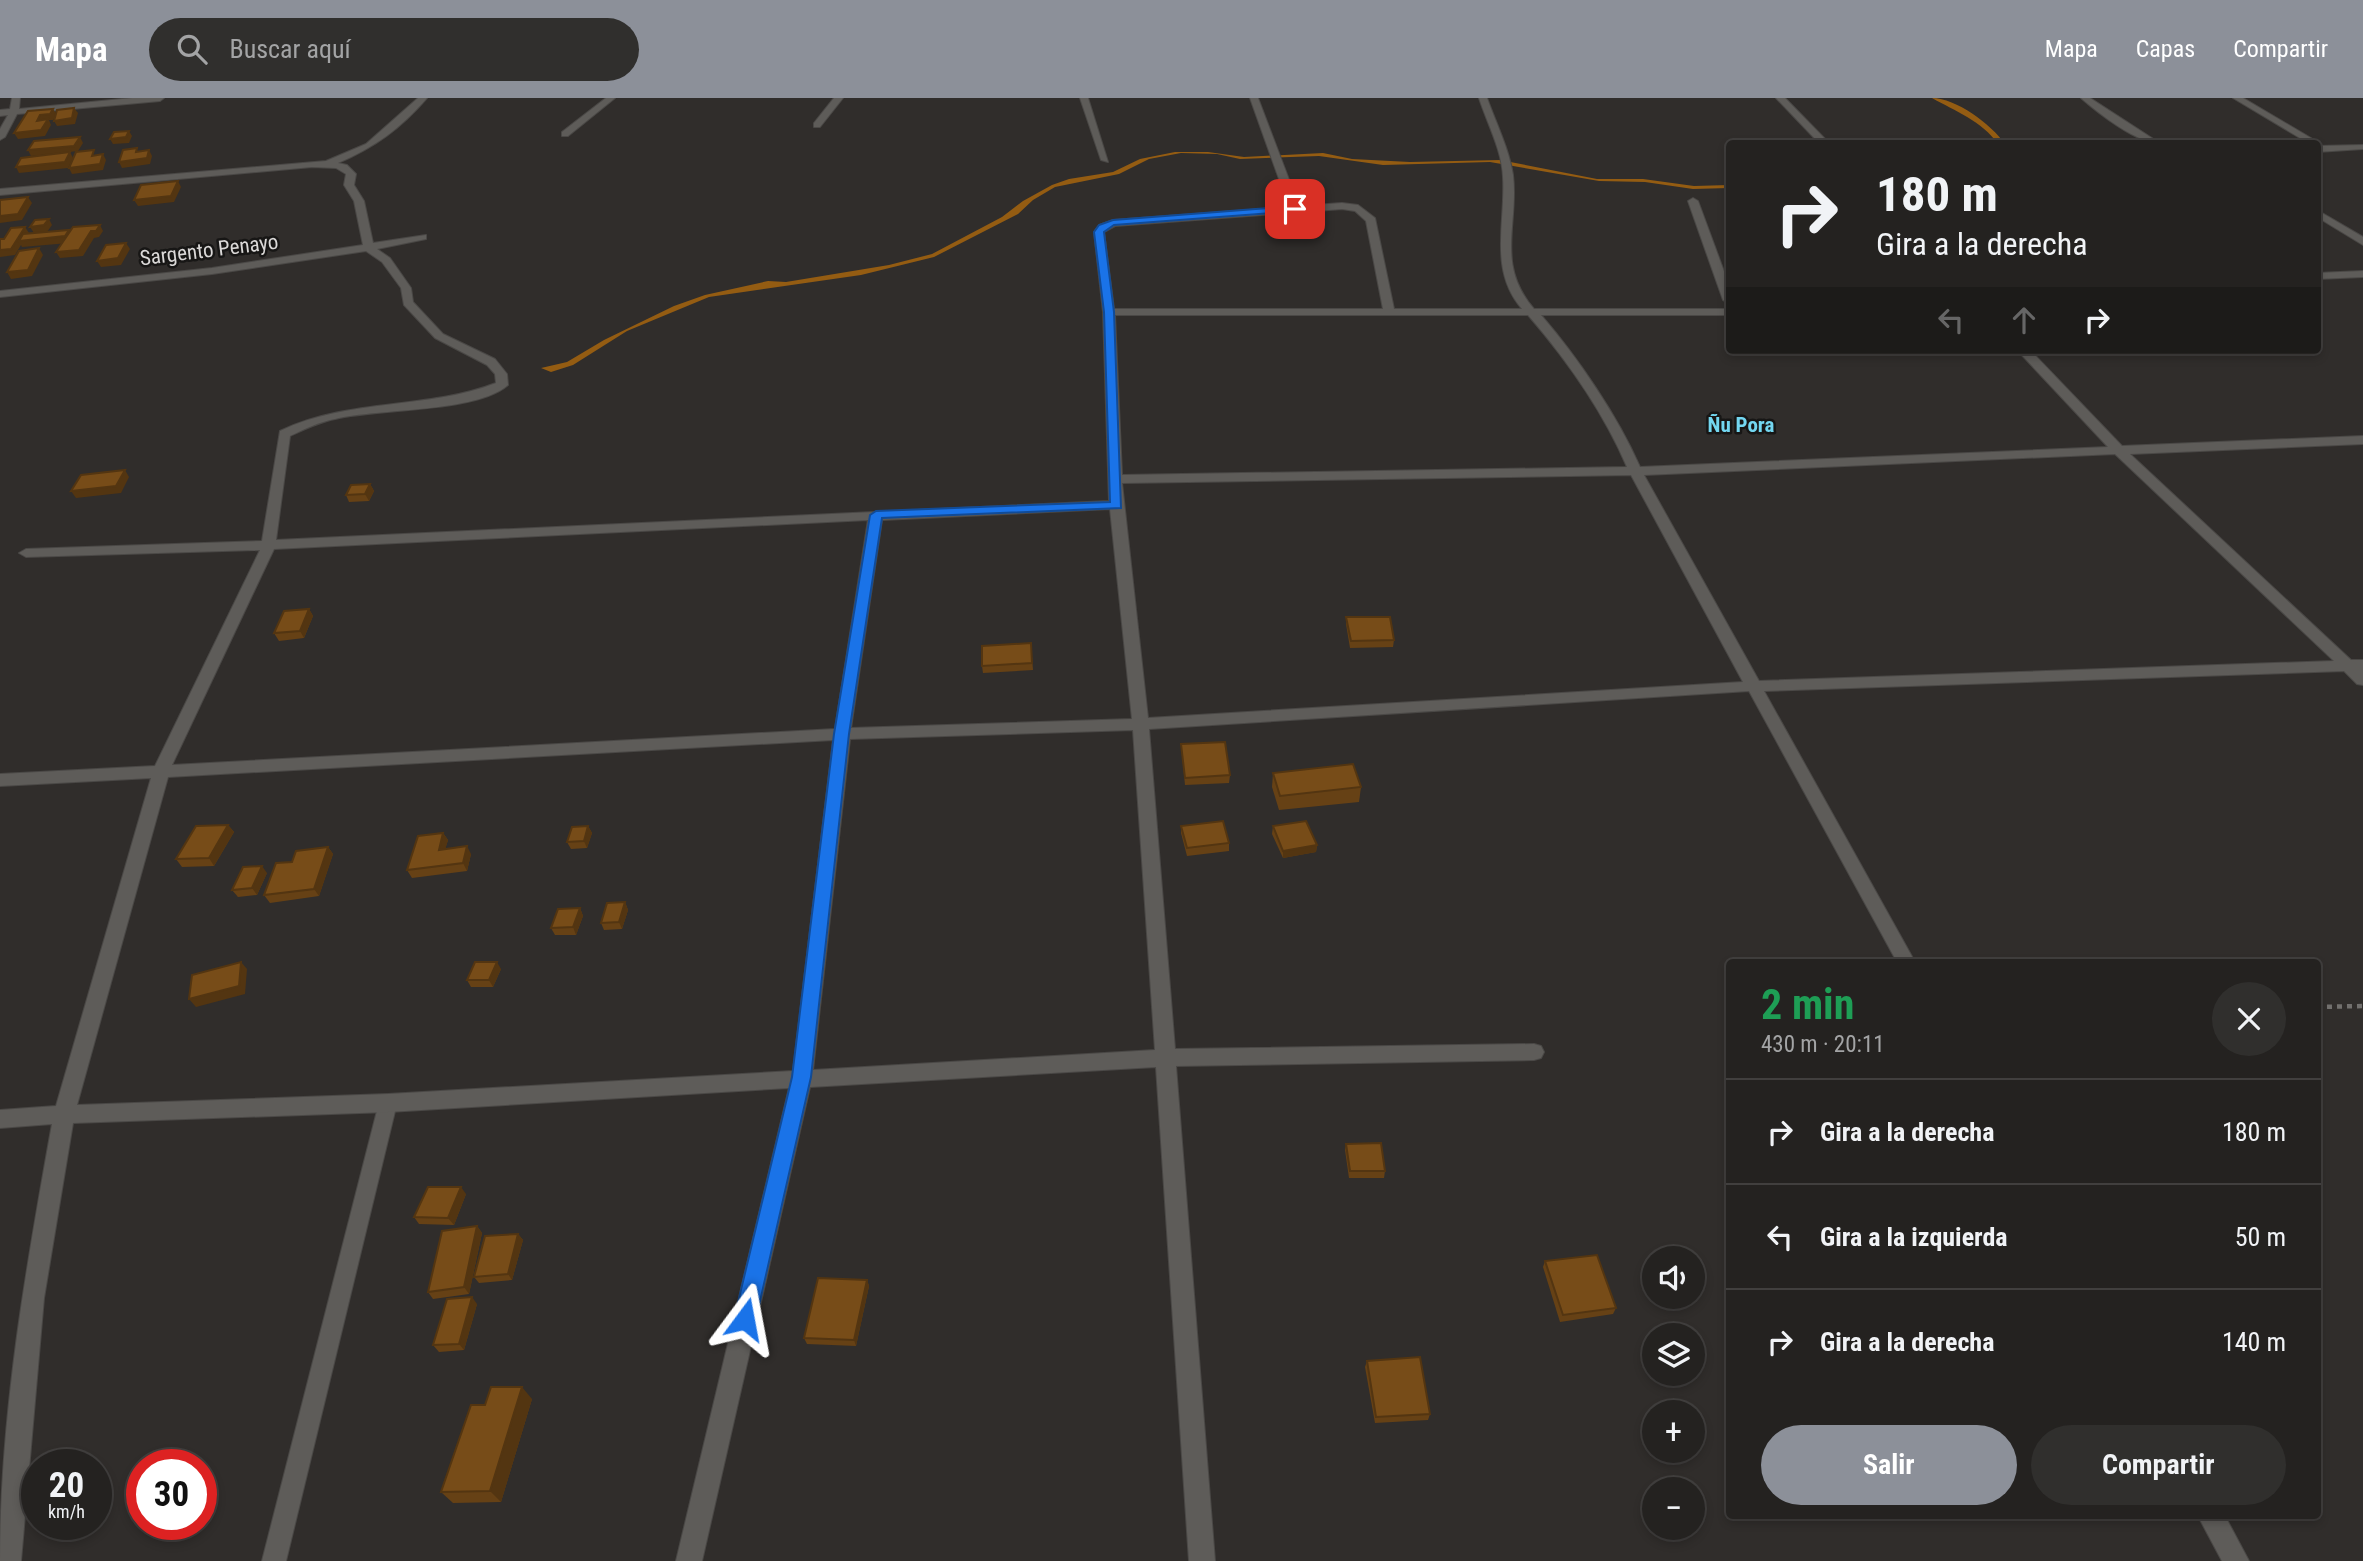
<!DOCTYPE html>
<html lang="es">
<head>
<meta charset="utf-8">
<style>
  :root { --surface:#242220; --page:#302f2d; --text:#f1f3f6; --muted:#a3a4a5; --line:#413f3e; --accent:#8c9099 }
  body { margin:0; font-family:"Roboto Condensed",sans-serif; background:var(--page); color:var(--text); height:100vh; display:flex; flex-direction:column; font-size:26px; white-space:nowrap }
  * { box-sizing:border-box; margin:0 }
  p { font-size:23px; color:var(--muted) }
  .icon { flex:none; width:38px; height:38px; fill:none; stroke:currentColor; stroke-width:2; stroke-linecap:round; stroke-linejoin:round }
  .map { position:relative; flex:1; overflow:hidden }
  .sheet { position:absolute; left:1726px; top:861px; width:595px; height:560px; display:flex; flex-direction:column; background:var(--surface); border-radius:7px; box-shadow:0 4px 10px #0003,0 0 0 2px var(--line) }
  .sheet>* { flex:none }
  .banner { position:absolute; left:1726px; top:42px; width:595px; height:214px; border-radius:7px; box-shadow:0 4px 10px #0003,0 0 0 2px var(--line); background:#242220; color:var(--text); overflow:hidden }
  .fabs { position:absolute; left:1642px; top:1148px; display:grid; gap:14px }
  .fabs a { display:grid; place-items:center; width:63px; height:63px; border-radius:50%; background:var(--surface); box-shadow:0 4px 10px #0003,0 0 0 2px var(--line); font-size:35px }
  .speed { position:absolute; left:21px; top:1351px; display:flex; gap:14px; font-size:35px; font-weight:700; text-align:center }
  .speed>* { display:grid; place-content:center; width:91px; height:91px; border-radius:50%; background:var(--surface); box-shadow:0 4px 10px #0003,0 0 0 2px var(--line); line-height:1 }
  .speed small { font-size:18px; font-weight:400 }
  .speed .limit { border:10px solid #d22; background:#fff; color:#111 }
  .pin { position:absolute; display:grid; place-items:center; width:60px; height:60px; color:#fff; margin:-30px; border-radius:14px; box-shadow:0 4px 10px #0006 }
  .me { position:absolute; width:77px; margin:-38px; rotate:13deg; stroke-linejoin:round; filter:drop-shadow(0 0 5px #0008) }
  .turn { display:flex; align-items:center; gap:24px; height:147px; padding:0 35px; font-size:32px }
  .turn .icon { width:91px; height:91px; stroke-width:2.5 }
  .turn b { display:block; font-size:49px; line-height:60px }
  .lanes { display:flex; align-items:center; height:66px; padding:0 35px; background:#0003; justify-content:center; gap:35px; direction:ltr }
  .lanes .off { opacity:.35 }
  .round { display:grid; place-items:center; flex:none; width:74px; height:74px; border-radius:37px; background:var(--page) }
  .head { display:flex; align-items:center; justify-content:space-between; height:119px; padding:0 35px }
  h1 { font-size:42px; font-weight:700; line-height:52px; color:#1e9e55 }
  .button { display:flex; gap:14px; margin-top:auto; padding:14px 35px }
  .button a { flex:1; height:80px; border-radius:42px; background:var(--accent); color:#fff; font-size:28px; font-weight:700; line-height:80px; text-align:center }
  .button a+a { background:var(--page); color:var(--text) }
  ul { padding:0; list-style:none }
  li { display:flex; align-items:center; gap:21px; height:105px; padding:0 35px; border-top:2px solid var(--line) }
  li div { flex:1 }
  li b { display:block; font-size:26px }
  li em { font-style:normal }
  header { display:flex; align-items:center; gap:42px; box-sizing:border-box; height:98px; padding:0 35px; background:var(--accent); color:#fff }
  header strong { font-size:33px }
  nav { display:flex; gap:38px; margin-inline-start:auto; font-size:24px }
  .search { width:490px; height:63px; background:var(--page); display:flex; align-items:center; gap:18px; box-sizing:border-box; padding:0 24px; border-radius:38px; color:var(--muted); font-size:26px }
  .map>svg:first-child { display:block }
</style>
</head>
<body>
<header>
<strong>Mapa</strong>
<div class="search"><svg class="icon" aria-label="search" viewBox="0 0 24 24"><circle cx="10" cy="10" r="6"/><path d="M15 15l6 6"/></svg>Buscar aquí</div>
<nav><a>Mapa</a><a>Capas</a><a>Compartir</a></nav>
</header>
<div class="map">
<svg width="2363" height="1463" viewBox="0 0 2363 1463">
  <rect width="100%" height="100%" fill="#302d2b"/>
  <path fill="#945c12" d="M1175 54H1208L1244 59 1323 55 1352 61 1410 64 1500 62 1597 81H1643L1694 88 1729 87V90L1693 91 1645 84 1599 83 1490 64 1383 67 1319 58 1240 61 1217 56 1181 55 1149 61 1119 76 1055 89 1033 102 1018 116 934 159 861 177 709 199 627 233 573 267 551 274 541 270 567 264 604 242 674 208 705 197 768 183 786 184 889 167 932 156 1002 119 1023 103 1052 87 1069 81 1113 74 1140 61Z"/>
  <g fill="none" stroke-linecap="round" stroke-linejoin="round">
    <path fill="#945c12" fill-rule="evenodd" d="M1932 0C1956 0 1991 26 2005 46H1998C1982 23 1955 13 1932 0Z"/>
    <g stroke="#4a4846" stroke-width="2">
      <g id="service">
        <path d="M1080 0H1088L1108 64 1101 62Z"/>
        <path d="M2081 0H2090L2161 46C2138 46 2098 15 2081 0Z"/>
        <path d="M2233 0H2243L2321 46 2317 48V46H2310Z"/>
        <path d="M2363 47V51L2317 54V48Z"/>
        <path d="M388 997 395 999 397 1005 286 1463H262L379 1005 381 999Z"/>
      </g>
    </g>
    <g stroke="#4a4846" stroke-width="2">
      <g id="minor">
        <path d="M12 0H20L19 11 132 0H164L160 3 17 16 5 39 0 42V31L8 17 0 18V12L10 11Z"/>
        <path d="M418 0H427C400 31 375 49 338 65L347 67 356 76 354 87 364 103 373 145 426 137V141L377 151 390 160 411 190 413 204 443 236 495 261 507 276 508 287C476 315 379 310 335 321 319 324 305 331 290 338L276 442 1109 403 1103 214 1094 134 1099 127 1113 122 1289 109 1250 0H1258L1299 108 1342 105 1358 107 1375 120 1394 211H1522C1488 172 1506 124 1503 79 1502 52 1487 25 1479 0H1487C1496 25 1509 51 1513 77 1519 126 1495 166 1534 211H1729V217H1541C1578 260 1617 317 1640 369L2108 349 2017 252H2030L2122 348 2363 338V346L2130 356 2351 562H2363V587L2357 586 2344 573 1764 593 1915 864H1897L1749 593 1149 631 1175 951 1534 946 1541 948 1544 954 1541 960 1534 962 1176 968 1215 1463H1189L1156 969 810 989 702 1463H676L789 990 388 1014 73 1025 44 1200 21 1463H0C0 1316 26 1170 52 1026L0 1030V1012L56 1008 151 680 0 688V676L155 668 260 452 26 459 19 455 26 451 262 443 280 333C348 300 426 312 496 285L495 276 487 267 435 240 404 207 401 190 382 164 366 153 212 176 0 199V193L212 170 363 147 354 103 344 87 346 76 336 70 312 69 0 97V91L326 63 366 46ZM1342 111 1355 113 1366 123 1383 211H1114L1104 134 1115 128ZM1115 217H1528C1567 262 1604 315 1627 369L1122 377ZM2115 356 2334 563 1759 583 1644 377ZM1631 377 1743 584 1148 620 1122 385ZM1110 411 1132 621 851 630 882 422ZM868 422 835 631 172 667 274 451ZM1133 632 1155 952 813 972 850 641ZM833 642 793 973 388 996 77 1007 168 679Z"/>
        <path d="M606 0H615L568 38H562V34Z"/>
        <path d="M834 0H843L820 29H814V25Z"/>
        <path d="M1776 0H1785L1830 46H1820Z"/>
        <path d="M1693 100 1698 103 1729 187V205L1723 202 1688 103Z"/>
        <path d="M2317 112 2363 139V147L2317 119Z"/>
        <path d="M2363 173V179L2317 181V175Z"/>
        <path d="M2198 1418H2225L2249 1463H2222Z"/>
      </g>
    </g>
    <path stroke="#72706e" stroke-width="4.5" stroke-dasharray="5 5" stroke-linecap="butt" d="M2317 909 2363 908"/>
    <use href="#service" fill="#5e5c59" fill-rule="evenodd"/>
    <use href="#minor" fill="#5e5c59" fill-rule="evenodd"/>
  </g>
  <g fill="#664115">
    <path d="M370 386 374 393 369 403 349 404 346 397Z"/>
    <path d="M309 511 313 518 304 540 279 543 274 535Z"/>
    <path d="M1346 519 1394 542 1393 549 1350 550 1346 526Z"/>
    <path d="M1031 545 1033 572 983 575 982 568Z"/>
    <path d="M1181 646 1230 677 1229 685 1185 687Z"/>
    <path d="M1273 675 1361 689 1359 704 1279 712 1272 689Z"/>
    <path d="M228 727 234 734 214 768 182 769 176 761Z"/>
    <path d="M588 728 592 735 587 750 571 751 567 744Z"/>
    <path d="M1181 728 1229 745V753L1187 758 1181 735Z"/>
    <path d="M1273 728 1317 747 1316 754 1283 760 1272 736Z"/>
    <path d="M443 735 448 742 445 751 471 756 467 773 412 780 407 772Z"/>
    <path d="M328 749 333 756 319 798 270 805 264 797 292 764Z"/>
    <path d="M267 775 257 797 238 799 232 792Z"/>
    <path d="M625 804 628 812 622 831 604 832 601 825Z"/>
    <path d="M580 810 583 818 576 837H555L551 830Z"/>
    <path d="M501 871 493 889H471L467 882Z"/>
    <path d="M1346 1046 1385 1073 1384 1080H1349L1345 1052Z"/>
    <path d="M466 1096 454 1127 419 1126 414 1119Z"/>
    <path d="M477 1128 482 1135 469 1196 433 1201 428 1194Z"/>
    <path d="M518 1136 523 1142 512 1182 479 1185 474 1179Z"/>
    <path d="M1545 1163 1616 1210 1613 1216 1560 1224 1543 1169Z"/>
    <path d="M867 1182 869 1188 856 1248 807 1246 804 1240Z"/>
    <path d="M477 1206 464 1252 439 1254 433 1247Z"/>
    <path d="M1367 1263 1430 1316 1428 1322 1375 1325 1365 1269Z"/>
    <path d="M532 1301 501 1404 453 1405 441 1394 485 1307Z"/>
  </g>
  <g fill="#533511">
    <path d="M74 10 78 15 75 26 57 28 54 23Z"/>
    <path d="M53 11 57 17 53 22H49L51 27 45 38 18 41 14 35 40 17Z"/>
    <path d="M129 33 132 38 129 45 113 46 110 41Z"/>
    <path d="M80 39 83 45 78 53 31 58 28 52Z"/>
    <path d="M149 52 152 58 150 66 122 70 119 64Z"/>
    <path d="M70 54 73 60 68 70 19 75 16 69Z"/>
    <path d="M103 56 106 62 103 72 72 76 69 70Z"/>
    <path d="M178 83 181 89 174 104 138 108 134 102Z"/>
    <path d="M28 99 32 105 22 122 0 125V118Z"/>
    <path d="M49 121 52 127 47 134 34 135 30 129Z"/>
    <path d="M100 127 103 133 99 139 94 140 83 158 60 160 56 154Z"/>
    <path d="M25 129 29 135 24 142 69 132 73 138 69 145 22 149 21 147 15 157 0 159V152Z"/>
    <path d="M126 145 130 151 121 167 101 169 97 163Z"/>
    <path d="M39 150 43 157 32 178 11 181 7 174Z"/>
    <path d="M125 372 129 379 121 395 76 400 71 393Z"/>
    <path d="M370 386 374 393 369 403 365 396Z"/>
    <path d="M309 511 313 518 304 540 300 533Z"/>
    <path d="M228 727 234 734 214 768 209 760Z"/>
    <path d="M588 728 592 735 587 750 584 743Z"/>
    <path d="M443 735 448 742 443 759 439 752Z"/>
    <path d="M1317 747 1316 754 1283 760V753Z"/>
    <path d="M467 748 471 756 467 773 463 765Z"/>
    <path d="M328 749 333 756 319 798 314 791Z"/>
    <path d="M262 768 267 775 257 797 252 790Z"/>
    <path d="M625 804 628 812 622 831 619 824Z"/>
    <path d="M580 810 583 818 576 837 573 829Z"/>
    <path d="M241 864 247 871 245 896 196 909 189 901Z"/>
    <path d="M497 864 501 871 493 889 489 882Z"/>
    <path d="M461 1089 466 1096 454 1127 448 1120Z"/>
    <path d="M477 1128 482 1135 469 1196 464 1189Z"/>
    <path d="M518 1136 523 1142 512 1182 508 1176Z"/>
    <path d="M867 1182 869 1188 856 1248 854 1242Z"/>
    <path d="M472 1199 477 1206 464 1252 459 1246Z"/>
    <path d="M522 1289 532 1301 501 1404 490 1393Z"/>
  </g>
  <g fill="#774c18" stroke="#533511" stroke-width="2">
    <path d="M74 10 72 20 54 23 57 12Z"/>
    <path d="M53 11 50 16 40 17 37 23 48 21 41 32 14 35 28 13Z"/>
    <path d="M129 33 126 39 110 41 114 34Z"/>
    <path d="M80 39 74 48 28 52 34 43Z"/>
    <path d="M137 50 136 54 149 52 147 60 119 64 123 52Z"/>
    <path d="M94 52 92 58 103 56 100 66 69 70 76 54Z"/>
    <path d="M70 54 65 64 16 69 21 60Z"/>
    <path d="M178 83 171 98 134 102 141 87Z"/>
    <path d="M28 99 18 116 0 118V102Z"/>
    <path d="M49 121 44 127 30 129 35 122Z"/>
    <path d="M100 127 96 133H91L79 152 56 154 73 129Z"/>
    <path d="M25 129 11 151 0 152V141H4L11 130Z"/>
    <path d="M69 132 65 138 19 143 23 136Z"/>
    <path d="M126 145 118 160 97 163 106 147Z"/>
    <path d="M39 150 28 172 7 174 19 153Z"/>
    <path d="M125 372 116 388 71 393 81 377Z"/>
    <path d="M370 386 365 396 346 397 351 387Z"/>
    <path d="M309 511 300 533 274 535 284 513Z"/>
    <path d="M1346 519H1390L1394 542 1351 543Z"/>
    <path d="M1031 545 1032 565 982 568V548Z"/>
    <path d="M1225 644 1230 677 1185 680 1181 646Z"/>
    <path d="M1353 666 1361 689 1280 698 1273 675Z"/>
    <path d="M1223 723 1229 745 1187 750 1181 728Z"/>
    <path d="M1306 723 1317 747 1283 753 1273 728Z"/>
    <path d="M228 727 209 760 176 761 196 728Z"/>
    <path d="M588 728 584 743 567 744 572 729Z"/>
    <path d="M443 735 439 752 467 748 463 765 407 772 418 738Z"/>
    <path d="M328 749 314 791 264 797 276 765 292 764 296 753Z"/>
    <path d="M262 768 252 790 232 792 243 769Z"/>
    <path d="M625 804 619 824 601 825 607 805Z"/>
    <path d="M580 810 573 829 551 830 558 811Z"/>
    <path d="M241 864 239 888 189 901 192 877Z"/>
    <path d="M475 864H497L489 882H467Z"/>
    <path d="M1381 1045 1385 1073H1350L1346 1046Z"/>
    <path d="M428 1089H461L448 1120 414 1119Z"/>
    <path d="M477 1128 464 1189 428 1194 442 1133Z"/>
    <path d="M518 1136 508 1176 474 1179 485 1138Z"/>
    <path d="M1597 1157 1616 1210 1563 1217 1545 1163Z"/>
    <path d="M818 1180 867 1182 854 1242 804 1240Z"/>
    <path d="M472 1199 459 1246 433 1247 447 1201Z"/>
    <path d="M1420 1259 1430 1316 1376 1319 1367 1263Z"/>
    <path d="M491 1289H522L490 1393 441 1394 471 1307H485Z"/>
  </g>
  <path fill="#1a73e8" stroke="#114b97" stroke-width="2" d="M1295 108 1299 109V113L1114 127 1104 134 1114 214 1121 410 882 420 849 636 811 979 756 1221 753 1228 745 1231 738 1228 734 1221 792 979 834 636 870 417 876 413 1110 404 1104 214 1094 134 1099 127 1113 122Z"/>
  <g text-anchor="middle" dominant-baseline="central" stroke-width="5" stroke-linejoin="round" paint-order="stroke">
    <g font-size="21" fill="#dad8d7" stroke="#171615">
      <text transform="translate(209 152) rotate(-7)">Sargento Penayo</text>
    </g>
    <g font-size="21" font-weight="bold" fill="#73d7f1" stroke="#171615">
      <text x="1741" y="327">Ñu Pora</text>
    </g>
  </g>
</svg>
<div class="fabs">
<a><svg class="icon" aria-label="sound" viewBox="0 0 24 24"><path d="M4 9h4l5-4v14l-5-4H4zM17 9q2 3 0 6"/></svg></a>
<a><svg class="icon" aria-label="layers" viewBox="0 0 24 24"><path d="M12 4l9 5-9 5-9-5zM3 14l9 5 9-5"/></svg></a>
<a>+</a>
<a>−</a>
</div>
<div class="speed"><div>20<small>km/h</small></div><div class="limit">30</div></div>
<div class="pin" style="left:1295px;top:111px;background:#d93025"><svg class="icon" aria-label="arrive" viewBox="0 0 24 24"><path d="M6 21V4h12l-3 4 3 4H6"/></svg></div>
<svg class="me" style="left:745px;top:1221px" viewBox="-20 -20 40 40"><path d="M0-17L14 15 0 8-14 15z" fill="#1a73e8" stroke="#fff" stroke-width="4"/></svg>
<div class="banner">
<div class="turn"><svg class="icon" aria-label="right" viewBox="0 0 24 24"><path d="M7 20v-9h11M14 6l5 5-5 5"/></svg><div><b>180 m</b>Gira a la derecha</div></div>
<div class="lanes"><svg class="icon off" aria-label="left" viewBox="0 0 24 24"><path d="M17 20v-9H6M10 6l-5 5 5 5"/></svg><svg class="icon off" aria-label="ahead" viewBox="0 0 24 24"><path d="M12 20V5M6 11l6-6 6 6"/></svg><svg class="icon" aria-label="right" viewBox="0 0 24 24"><path d="M7 20v-9h11M14 6l5 5-5 5"/></svg></div>
</div>
<section class="sheet">
<div class="head"><div><h1>2 min</h1><p>430 m · 20:11</p></div><a class="round"><svg class="icon" aria-label="close" viewBox="0 0 24 24"><path d="M6 6l12 12M18 6L6 18"/></svg></a></div>
<ul>
<li><svg class="icon" aria-label="right" viewBox="0 0 24 24"><path d="M7 20v-9h11M14 6l5 5-5 5"/></svg><div><b>Gira a la derecha</b></div><em>180 m</em></li>
<li><svg class="icon" aria-label="left" viewBox="0 0 24 24"><path d="M17 20v-9H6M10 6l-5 5 5 5"/></svg><div><b>Gira a la izquierda</b></div><em>50 m</em></li>
<li><svg class="icon" aria-label="right" viewBox="0 0 24 24"><path d="M7 20v-9h11M14 6l5 5-5 5"/></svg><div><b>Gira a la derecha</b></div><em>140 m</em></li>
</ul>
<div class="button"><a>Salir</a><a>Compartir</a></div>
</section>
</div>
</body>
</html>
